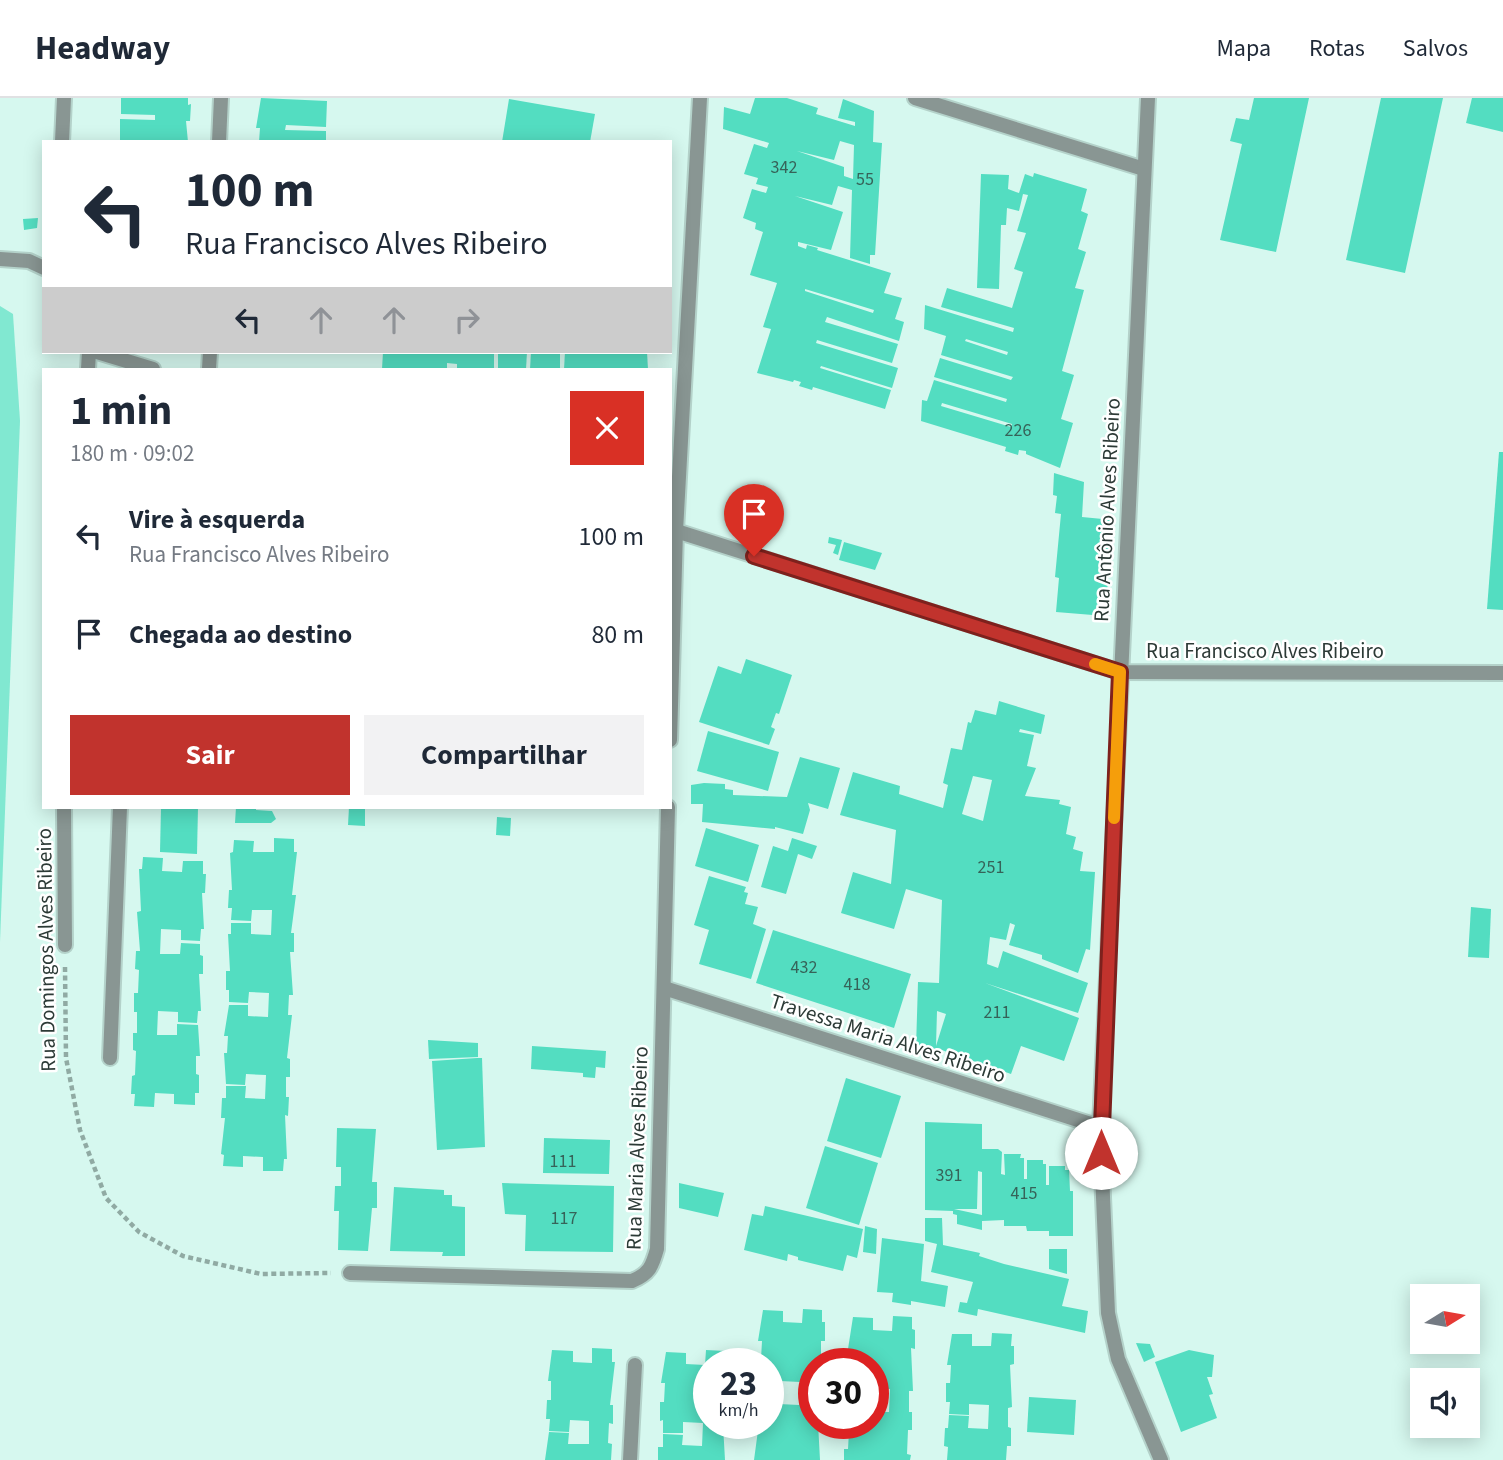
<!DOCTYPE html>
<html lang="pt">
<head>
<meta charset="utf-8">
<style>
  :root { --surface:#fff; --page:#f2f2f3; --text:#1f2937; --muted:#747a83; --line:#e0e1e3; --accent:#c1332d }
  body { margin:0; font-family:"Source Sans 3",sans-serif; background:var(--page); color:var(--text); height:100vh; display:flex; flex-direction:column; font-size:26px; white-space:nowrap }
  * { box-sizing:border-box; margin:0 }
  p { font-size:23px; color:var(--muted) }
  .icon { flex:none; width:38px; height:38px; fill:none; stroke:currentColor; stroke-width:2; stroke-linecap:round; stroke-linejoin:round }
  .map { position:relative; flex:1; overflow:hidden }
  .panel { position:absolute; left:42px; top:270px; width:630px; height:441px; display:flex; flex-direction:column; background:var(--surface); border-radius:0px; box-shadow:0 4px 18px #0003 }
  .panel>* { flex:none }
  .hud { position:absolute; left:42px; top:42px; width:630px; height:214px; border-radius:0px; box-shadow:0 4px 18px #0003; background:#fff; color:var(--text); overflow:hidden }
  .needle { width:46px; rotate:79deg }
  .buttons { position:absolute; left:1410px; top:1186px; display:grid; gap:14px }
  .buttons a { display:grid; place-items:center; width:70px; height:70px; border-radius:0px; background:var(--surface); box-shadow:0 4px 18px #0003; font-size:35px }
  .speed { position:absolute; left:693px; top:1250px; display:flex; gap:14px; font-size:35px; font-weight:700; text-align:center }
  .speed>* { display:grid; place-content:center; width:91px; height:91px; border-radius:50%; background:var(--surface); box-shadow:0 4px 18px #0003; line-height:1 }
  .speed small { font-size:18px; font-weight:400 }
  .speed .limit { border:10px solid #d22; background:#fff; color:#111 }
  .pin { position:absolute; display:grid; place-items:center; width:60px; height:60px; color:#fff; margin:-72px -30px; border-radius:50% 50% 50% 0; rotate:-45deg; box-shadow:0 0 7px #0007 }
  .pin .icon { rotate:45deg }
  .me { position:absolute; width:77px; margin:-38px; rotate:0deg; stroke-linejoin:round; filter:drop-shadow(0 0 5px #0008) }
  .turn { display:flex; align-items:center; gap:24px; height:147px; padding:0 28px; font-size:32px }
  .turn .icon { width:91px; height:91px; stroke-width:2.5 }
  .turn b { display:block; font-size:49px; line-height:60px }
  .lanes { display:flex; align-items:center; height:66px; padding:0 28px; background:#0003; justify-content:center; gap:35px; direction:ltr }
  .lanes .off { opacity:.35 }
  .round { display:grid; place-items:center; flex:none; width:74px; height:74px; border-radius:0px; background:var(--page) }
  .head { display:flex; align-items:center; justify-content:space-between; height:119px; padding:0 28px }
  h1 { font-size:42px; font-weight:700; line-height:52px }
  .action { display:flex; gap:14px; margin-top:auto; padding:14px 28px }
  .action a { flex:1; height:80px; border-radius:0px; background:var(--accent); color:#fff; font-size:28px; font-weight:700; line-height:80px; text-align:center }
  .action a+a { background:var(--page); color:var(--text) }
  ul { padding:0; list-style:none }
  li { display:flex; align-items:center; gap:21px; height:98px; padding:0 28px }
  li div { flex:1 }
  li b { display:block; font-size:26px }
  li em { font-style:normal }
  header { display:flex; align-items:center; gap:42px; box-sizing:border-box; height:98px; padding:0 35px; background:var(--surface); border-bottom:2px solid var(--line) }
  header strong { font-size:33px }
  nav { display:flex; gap:38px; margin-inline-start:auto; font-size:24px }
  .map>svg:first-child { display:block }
</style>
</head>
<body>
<header>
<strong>Headway</strong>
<nav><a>Mapa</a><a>Rotas</a><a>Salvos</a></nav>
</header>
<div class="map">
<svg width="1503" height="1362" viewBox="0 0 1503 1362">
  <rect width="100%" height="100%" fill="#d6f8ef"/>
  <path fill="#81e8d1" d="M0 208 13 216 20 323 0 844Z"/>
  <g fill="#53ddc1" fill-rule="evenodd">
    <path d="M121 0H188V7L191 6 190 23H186L188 44H120V21L155 22V17L121 16Z"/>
    <path d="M261 0 327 3 326 29 286 27 285 32 326 33V44H259L260 30H256Z"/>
    <path d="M755 0H787L818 10 816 16 855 28V24L838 20 843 1 874 13 873 44 882 45 875 157H870V166L850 160 852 92 838 88 832 107 795 98 843 114 831 152 794 143 798 144V148L806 151 807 147 818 150 817 152 891 175 884 195 902 200 895 221 904 224 899 243 827 219 825 224 898 246 892 265 817 242 816 245 898 270 892 290 821 268 820 270 891 292 885 311 813 289 812 292 799 288 801 284 794 282 793 284 757 275 771 231 763 229 777 185 750 177 763 134 755 131 756 125 743 120 752 91 766 95 768 89 756 86 758 80 744 76 754 46 767 50 769 45 723 31 724 9 750 16ZM840 43 854 47 853 81 844 78V69L797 53 834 62ZM805 191 874 212 873 215 805 193Z"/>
    <path d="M1254 0H1309L1276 154 1220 142 1242 46 1230 43 1236 20 1249 22Z"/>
    <path d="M1381 0H1443L1405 175 1346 162Z"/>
    <path d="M1472 0H1503V34L1466 25Z"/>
    <path d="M509 1 595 16 590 44H502Z"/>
    <path d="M1034 75 1087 91 1081 113 1088 116 1078 151 1086 154 1075 190 1084 192 1062 273 1074 277 1061 321 1073 325 1060 370 1026 356V353L1019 352 1018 357 1005 353 1006 349 921 323 922 302 927 303 934 282 1006 304 1007 301 934 279 940 260 1011 282 1013 279 941 257 946 238 924 231 925 207 1013 234 1014 230 941 209 947 190 1012 210 1023 174 1014 171 1026 135 1017 133 1028 97 1023 96 1019 113 1007 110 1006 127H1001L999 191 977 190 981 76 1009 77 1008 91 1019 95 1025 76 1033 79ZM966 241 1008 254 1007 257 965 243ZM942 305 1012 326 1011 329 941 308Z"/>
    <path d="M38 120 37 130 24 132 23 121Z"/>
    <path d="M383 254H494V271H457V266L447 265V271H382Z"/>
    <path d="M498 254H527L526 271H498Z"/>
    <path d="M531 254H560V271H530Z"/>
    <path d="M565 254H647L648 271H564Z"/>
    <path d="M1499 354H1503V512L1487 511Z"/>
    <path d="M1054 375 1084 384 1082 419 1113 422 1105 518 1056 514 1059 480 1055 479 1061 416 1055 415 1057 398 1053 397Z"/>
    <path d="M829 439 842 442 838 457 833 455 836 447 828 445Z"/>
    <path d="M844 444 882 455 875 472 839 462Z"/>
    <path d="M746 561 792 577 779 616 776 615 771 629 775 631 769 647 699 624 718 568 741 576Z"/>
    <path d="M999 603 1045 617 1041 636 1020 631 1019 634 1034 637 1027 668 1036 670 1025 698 1060 702 1059 706 1071 709 1066 736 1076 739 1073 751 1083 754 1080 773 1095 774 1090 852 1086 851 1078 875 1042 861V857L1009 847 1015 827 1010 825 1006 842 990 839 987 866 998 870 1003 853 1088 885 1078 915 985 885 1079 920 1064 963 1021 948 1011 976 936 950 935 956 916 950 918 884 939 885 942 802 906 791 894 831 841 815 853 774 891 786 896 732 840 717 853 674 900 688 899 696 943 710 948 687 943 685 951 650 962 652 968 624 971 625 975 612 996 617ZM973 678 992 682 983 723 962 716ZM937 913 946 916 936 948Z"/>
    <path d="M708 633 779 654 768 693 697 673Z"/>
    <path d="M800 659 840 670 828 711 808 705 810 712 803 736 775 729V731L702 724 703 706H691V687L704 685 725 686V691L733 692V697L787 699Z"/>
    <path d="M161 709H198L197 756 160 754Z"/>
    <path d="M236 709H256V712L272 713 276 721 271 725H235Z"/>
    <path d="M349 709H365V728L348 727Z"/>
    <path d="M497 719 511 720 510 738 496 737Z"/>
    <path d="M706 730 759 747 748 784 695 768Z"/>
    <path d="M274 740 294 741V754H297L292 797H296L291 835H294V854H290L293 897H289L288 917H292L287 960 290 961V979H286V999H289L288 1018 285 1017 287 1061H284L283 1073H263V1059L243 1058V1069L223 1068 224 1057 221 1056 225 1020H221L222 1000H226V988H246L245 1000 265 1001 266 977 246 976 245 987 226 986 224 955H227L228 938H224L229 907H248V918L268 919 269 895 249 894 248 905 229 904V892H226V873H230L228 836H231V825H251V836L271 837 272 812H252L251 823 231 822 232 810H228L229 792H232L230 755 233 754 234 742 254 743 253 754H274Z"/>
    <path d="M792 740 817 748 812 761 798 756 786 796 761 789 773 748 788 753Z"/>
    <path d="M143 759 163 760 162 773 182 774 183 763H203V776H206L205 795H202L204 831H201L200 843 181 842V832L161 831 160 856H180L181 845 200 846V857L203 858V876H199L201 913H198L197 925 178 924V914L158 913 157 937H177V926L198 927 200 958H196V976L199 977V995H195V1007L174 1006V996L155 995 154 1009 134 1008 135 996H131L132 978 135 977 136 953 133 952V935H137V914H134V895H138L139 872 135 871 136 853H140L137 814 141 813 139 771H142Z"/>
    <path d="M709 778 746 789 744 794 748 795 745 806 758 809 753 826 766 831 751 881 699 866 709 832 694 827Z"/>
    <path d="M1471 809 1491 811 1489 860 1468 859Z"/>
    <path d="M773 832 911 876 894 930 756 885Z"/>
    <path d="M428 942 478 945V959L429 961Z"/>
    <path d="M532 948 606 953 605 970 596 969 595 980 583 979V975L531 971Z"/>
    <path d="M477 960H482L485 1049 437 1052 432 963Z"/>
    <path d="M846 980 901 998 881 1060 827 1043Z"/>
    <path d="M925 1024 982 1026V1051H998L1002 1054 1001 1076 1005 1077 1004 1056H1021L1020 1060H1024V1081H1027V1062H1043V1066H1046V1087H1049V1068H1065V1072H1069L1070 1093H1073V1138H1049V1133H1027L1026 1128H1004V1122L982 1123V1132L957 1126V1117L953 1116V1113L925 1112ZM978 1073 982 1074V1117L954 1111H977Z"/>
    <path d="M337 1030 376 1031 372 1084H377V1110H372L368 1153 338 1152 339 1113H334L335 1088H341V1069H336Z"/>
    <path d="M544 1040 610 1042 609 1076 543 1075Z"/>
    <path d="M825 1048 878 1065 859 1127 806 1110Z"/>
    <path d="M502 1085 614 1088 613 1154 525 1153 526 1117 505 1116Z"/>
    <path d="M679 1085 724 1095 718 1119 679 1110Z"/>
    <path d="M394 1089 444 1092V1097H452V1108L465 1109V1158H442L443 1154 390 1153Z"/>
    <path d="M765 1108 863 1131 857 1160 847 1157 843 1173 798 1162V1159L788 1156 787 1163 744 1152 752 1116 763 1118Z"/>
    <path d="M925 1120H942L943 1147 980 1155 979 1158 1004 1166 1069 1181 1062 1208 1088 1213 1085 1235 978 1211 977 1218 958 1214 960 1204 967 1205 973 1184 931 1174 937 1146 925 1143Z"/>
    <path d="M865 1128 877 1131 876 1156 863 1154Z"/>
    <path d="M882 1140 924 1146 921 1183 948 1188 945 1209 911 1203V1207L892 1204 893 1195 877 1194Z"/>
    <path d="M1049 1151H1067V1176L1049 1171Z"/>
    <path d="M803 1211 822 1212V1224H825V1243H821V1265H814V1325H818L820 1362H754L759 1325H768V1294L780 1295 779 1306 799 1307 800 1284 780 1283V1293H768V1265H758V1261H761L762 1243H758L763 1212 783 1213V1224L802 1225Z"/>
    <path d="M893 1218 912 1219V1231L915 1232V1251L911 1250 913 1293H909V1314H912V1332H908L907 1356 911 1357 910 1362H844V1351H848L849 1333 845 1332V1325H873V1314H889L890 1291 873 1290V1265H851L852 1251H848L853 1219 873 1220V1232L892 1233Z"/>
    <path d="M992 1235 1012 1236 1011 1248H1014V1266L1010 1267 1012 1309 1008 1310V1329L1011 1330V1348H1007L1006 1362H947L948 1349 944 1348 945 1330H948L949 1317 969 1318 968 1330 988 1331 989 1307 969 1306V1317L949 1316 950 1304H946V1285H950L951 1267H947L952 1236H972V1248H991Z"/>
    <path d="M1136 1245 1150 1246 1155 1259 1144 1264Z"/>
    <path d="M592 1250 612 1251V1264H615L610 1307H613V1326L609 1325 608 1345 612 1346 611 1362H545L549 1334 569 1335 568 1346H589V1323L570 1322 569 1334 549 1333 550 1321H546L547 1302H551V1283H548L552 1252 573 1253V1264L592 1265Z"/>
    <path d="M706 1252 726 1253 725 1265H709V1325H726V1328L723 1327 725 1362H658V1349H663V1336L683 1337 682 1347 702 1348 703 1325 683 1324V1335H663V1322L660 1323V1304H664L665 1285H661L666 1254 686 1255V1266L705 1267Z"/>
    <path d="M1189 1252 1214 1257 1212 1279H1207L1213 1296 1209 1297 1217 1320 1181 1334 1155 1264Z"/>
    <path d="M1029 1299 1076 1302 1074 1337 1027 1334Z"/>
  </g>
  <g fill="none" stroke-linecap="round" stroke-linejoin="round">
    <g stroke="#b4d2ca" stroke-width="18">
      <g id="lane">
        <path d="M219 44 221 0"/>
        <path d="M209 271 210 254"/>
      </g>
    </g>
    <g stroke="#b4d2ca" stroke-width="18">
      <g id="street">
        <path d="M915 0 1144 71"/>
        <path d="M1148 0 1100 1029 1108 1215 1118 1261 1161 1362"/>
        <path d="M62 44 64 0"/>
        <path d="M0 161 29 163 44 170"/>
        <path d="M97 254 153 271"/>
        <path d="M88 271 89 254"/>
        <path d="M670 431 1120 574 1503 575"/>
        <path d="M670 642 676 433 700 0"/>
        <path d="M64 709 65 847"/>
        <path d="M664 890 1100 1029"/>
        <path d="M110 960 120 709"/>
        <path d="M350 1175 632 1183C649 1176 652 1169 657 1151L668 709"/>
        <path d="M630 1362 635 1267"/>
      </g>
    </g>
    <path stroke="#90aaa3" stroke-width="4.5" stroke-dasharray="5 3.5" stroke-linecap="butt" d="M65 869 66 960 80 1032 106 1100 139 1134 183 1158 261 1176 331 1175"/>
    <use href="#lane" stroke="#899693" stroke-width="14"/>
    <use href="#street" stroke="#899693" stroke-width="14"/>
  </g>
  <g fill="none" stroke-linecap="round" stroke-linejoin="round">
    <g stroke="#7d211d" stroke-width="18">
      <path id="route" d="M754 458 1120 574 1101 1055"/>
    </g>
    <use href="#route" stroke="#c1332d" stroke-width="12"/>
    <path stroke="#f59e0b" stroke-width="12" d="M1095 566 1120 574 1114 720"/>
  </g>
  <g text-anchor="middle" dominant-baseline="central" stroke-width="5" stroke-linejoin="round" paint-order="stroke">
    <g font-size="18" fill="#366359">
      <text x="784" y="69">342</text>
      <text x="865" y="81">55</text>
      <text x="1018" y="332">226</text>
      <text x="991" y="769">251</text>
      <text x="804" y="869">432</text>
      <text x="857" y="886">418</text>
      <text x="997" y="914">211</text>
      <text x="563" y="1063">111</text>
      <text x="949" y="1077">391</text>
      <text x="1024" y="1095">415</text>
      <text x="564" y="1120">117</text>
    </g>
    <g font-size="21" fill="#2c3a36" stroke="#fff">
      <text transform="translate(1107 412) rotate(-87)">Rua Antônio Alves Ribeiro</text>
      <text x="1265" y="553">Rua Francisco Alves Ribeiro</text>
      <text transform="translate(46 852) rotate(-91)">Rua Domingos Alves Ribeiro</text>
      <text transform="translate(888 940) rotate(18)">Travessa Maria Alves Ribeiro</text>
      <text transform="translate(637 1050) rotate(-88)">Rua Maria Alves Ribeiro</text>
    </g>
  </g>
</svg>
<div class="buttons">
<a><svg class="needle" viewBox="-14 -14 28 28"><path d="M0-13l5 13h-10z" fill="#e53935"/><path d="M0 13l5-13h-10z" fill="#747a83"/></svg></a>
<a><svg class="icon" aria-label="sound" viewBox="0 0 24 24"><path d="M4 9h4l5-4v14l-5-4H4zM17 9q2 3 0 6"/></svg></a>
</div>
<div class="speed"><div>23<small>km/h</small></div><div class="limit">30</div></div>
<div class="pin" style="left:754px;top:458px;background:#d93025"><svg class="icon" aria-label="arrive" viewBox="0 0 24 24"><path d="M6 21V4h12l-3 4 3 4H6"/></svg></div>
<svg class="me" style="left:1101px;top:1055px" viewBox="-20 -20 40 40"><circle r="19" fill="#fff"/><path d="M0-13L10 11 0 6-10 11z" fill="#c1332d"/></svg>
<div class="hud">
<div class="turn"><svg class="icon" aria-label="left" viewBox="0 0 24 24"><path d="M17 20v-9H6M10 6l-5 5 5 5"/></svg><div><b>100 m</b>Rua Francisco Alves Ribeiro</div></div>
<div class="lanes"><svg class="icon" aria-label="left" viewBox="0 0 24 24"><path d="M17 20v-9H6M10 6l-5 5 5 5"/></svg><svg class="icon off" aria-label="ahead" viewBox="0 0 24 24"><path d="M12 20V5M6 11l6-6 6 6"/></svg><svg class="icon off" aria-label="ahead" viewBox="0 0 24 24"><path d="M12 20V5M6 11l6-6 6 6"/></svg><svg class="icon off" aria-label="right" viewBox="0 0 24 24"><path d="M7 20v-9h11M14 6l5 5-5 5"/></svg></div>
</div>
<section class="panel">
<div class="head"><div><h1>1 min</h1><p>180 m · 09:02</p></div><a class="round" style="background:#d93025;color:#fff"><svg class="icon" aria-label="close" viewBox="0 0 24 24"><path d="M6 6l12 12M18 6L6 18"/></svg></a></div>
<ul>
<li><svg class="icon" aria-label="left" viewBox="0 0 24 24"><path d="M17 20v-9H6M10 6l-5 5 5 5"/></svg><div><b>Vire à esquerda</b><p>Rua Francisco Alves Ribeiro</p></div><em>100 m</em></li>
<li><svg class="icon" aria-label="arrive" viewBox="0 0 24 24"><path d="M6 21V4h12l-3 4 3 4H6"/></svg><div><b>Chegada ao destino</b></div><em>80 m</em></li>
</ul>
<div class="action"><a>Sair</a><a>Compartilhar</a></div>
</section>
</div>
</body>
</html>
